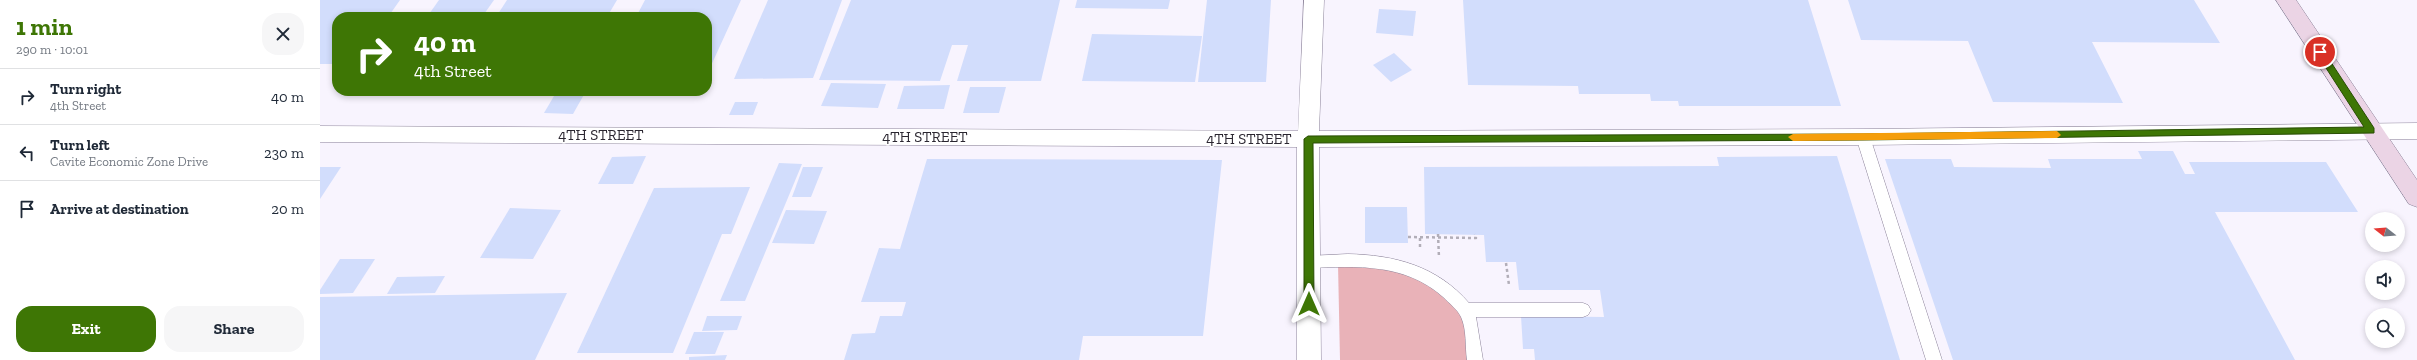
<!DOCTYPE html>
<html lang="en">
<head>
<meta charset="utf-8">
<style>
  :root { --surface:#fff; --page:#f6f6f7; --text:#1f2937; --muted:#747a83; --line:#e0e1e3; --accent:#3e7605 }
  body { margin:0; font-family:"Zilla Slab",serif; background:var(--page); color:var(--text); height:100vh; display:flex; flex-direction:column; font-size:15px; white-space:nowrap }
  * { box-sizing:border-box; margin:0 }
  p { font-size:13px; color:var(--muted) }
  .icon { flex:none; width:22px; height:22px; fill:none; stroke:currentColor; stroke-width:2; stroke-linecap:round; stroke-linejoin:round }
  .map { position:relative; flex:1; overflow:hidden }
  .side { display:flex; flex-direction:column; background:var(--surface); width:320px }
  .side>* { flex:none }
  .hud { position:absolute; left:12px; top:12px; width:380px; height:84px; border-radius:16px; box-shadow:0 2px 6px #0003; background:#3e7605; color:#fff; overflow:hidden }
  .needle { width:26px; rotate:287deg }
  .buttons { position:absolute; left:2045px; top:212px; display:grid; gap:8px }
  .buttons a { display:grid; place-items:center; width:40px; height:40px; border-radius:50%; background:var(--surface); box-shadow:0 2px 6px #0003; font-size:20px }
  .pin { position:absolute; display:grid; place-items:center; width:34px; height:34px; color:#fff; margin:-17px; border:2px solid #fff; border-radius:50%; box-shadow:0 1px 4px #0007 }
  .me { position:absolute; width:44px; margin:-22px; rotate:0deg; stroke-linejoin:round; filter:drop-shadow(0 0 3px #0008) }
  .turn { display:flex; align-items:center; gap:14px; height:84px; padding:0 16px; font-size:18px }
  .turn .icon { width:52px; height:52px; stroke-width:2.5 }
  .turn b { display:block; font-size:28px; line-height:34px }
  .round { display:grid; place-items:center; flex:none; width:42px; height:42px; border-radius:16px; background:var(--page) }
  .summary { display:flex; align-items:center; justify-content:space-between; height:68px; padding:0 16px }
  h1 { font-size:24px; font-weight:700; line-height:30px; color:var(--accent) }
  .button { display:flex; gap:8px; margin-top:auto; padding:8px 16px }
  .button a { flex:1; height:46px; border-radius:16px; background:var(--accent); color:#fff; font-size:16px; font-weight:700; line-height:46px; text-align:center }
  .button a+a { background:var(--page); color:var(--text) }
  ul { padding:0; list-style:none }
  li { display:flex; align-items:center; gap:12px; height:56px; padding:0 16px; border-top:1px solid var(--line) }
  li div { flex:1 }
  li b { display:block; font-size:15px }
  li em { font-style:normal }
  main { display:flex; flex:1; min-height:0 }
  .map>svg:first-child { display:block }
</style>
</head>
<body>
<main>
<section class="side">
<div class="summary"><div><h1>1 min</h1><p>290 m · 10:01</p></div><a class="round"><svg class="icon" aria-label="close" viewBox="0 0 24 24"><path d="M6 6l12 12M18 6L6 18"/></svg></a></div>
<ul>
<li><svg class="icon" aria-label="right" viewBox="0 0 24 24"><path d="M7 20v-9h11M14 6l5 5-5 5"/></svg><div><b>Turn right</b><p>4th Street</p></div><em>40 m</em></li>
<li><svg class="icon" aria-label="left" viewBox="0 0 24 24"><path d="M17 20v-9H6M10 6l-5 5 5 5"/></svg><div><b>Turn left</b><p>Cavite Economic Zone Drive</p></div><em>230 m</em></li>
<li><svg class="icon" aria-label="arrive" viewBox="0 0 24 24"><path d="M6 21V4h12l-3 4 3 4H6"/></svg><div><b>Arrive at destination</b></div><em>20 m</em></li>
</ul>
<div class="button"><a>Exit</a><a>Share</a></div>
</section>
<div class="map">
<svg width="2097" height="360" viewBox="0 0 2097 360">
  <rect width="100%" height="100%" fill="#f8f4fe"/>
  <path fill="#e9b2b8" d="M1018 264 1073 265 1100 275 1143 310 1150 360H1020Z"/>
  <g fill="#d2ddfc">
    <path d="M0 0H80L68 17H17V64H0Z"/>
    <path d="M119 0H174L162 17H107Z"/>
    <path d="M187 0H297L287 17H176Z"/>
    <path d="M325 0H421L389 70H387V17H316Z"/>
    <path d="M448 0H522L493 78 414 79Z"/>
    <path d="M531 0H740L721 81H637L648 45H632L620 81 499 80Z"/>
    <path d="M757 0H850L848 9 755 8Z"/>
    <path d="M887 0H951L946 82H878Z"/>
    <path d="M1143 0H1488L1521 106H1359L1358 101H1331L1330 94H1259L1258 86 1148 85Z"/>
    <path d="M1528 0H1874L1900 43 1772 42 1803 103 1673 102 1648 41 1541 40Z"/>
    <path d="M1059 9 1096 11 1093 36 1056 33Z"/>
    <path d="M772 34 882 36 875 82 762 81Z"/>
    <path d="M1074 53 1092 70 1071 82 1053 65Z"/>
    <path d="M511 83 566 84 558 108 501 106Z"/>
    <path d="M630 85 624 109H577L584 86Z"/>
    <path d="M650 87H686L679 113H643Z"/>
    <path d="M237 91H266L253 114 224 113Z"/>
    <path d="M415 102H438L433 115H409Z"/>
    <path d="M1818 151H1853L1865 174H1875L1869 162H2006L2038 212H1895L1975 360H1633L1565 159H1631L1634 167 1731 168 1728 159H1822Z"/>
    <path d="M326 156 313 184H278L292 157Z"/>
    <path d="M1517 156 1580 360H1215L1214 349H1203L1201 316 1284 317 1280 290H1199L1196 262H1166L1164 235 1105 234 1104 167 1399 166 1397 157Z"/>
    <path d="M607 159 902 160 883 336H763L759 360H524L532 334 555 333 560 316H582L586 302H541L559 248 580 249Z"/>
    <path d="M459 163 482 164 425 301H400Z"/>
    <path d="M0 167H21L0 199Z"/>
    <path d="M483 167H503L491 197H472Z"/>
    <path d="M430 187 411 234H402L353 353H257L334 188Z"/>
    <path d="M1045 207H1087L1088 243H1045Z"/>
    <path d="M190 208 241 210 213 259 160 258Z"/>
    <path d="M466 210 507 211 494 244 452 243Z"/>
    <path d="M20 259H55L33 293 0 294V290Z"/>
    <path d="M125 276 115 293 67 294 77 277Z"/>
    <path d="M247 293 215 360H0V297Z"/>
    <path d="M387 316H422L417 330 382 331Z"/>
    <path d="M374 332H404L395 354H365Z"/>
    <path d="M407 355 405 360H369V357Z"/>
  </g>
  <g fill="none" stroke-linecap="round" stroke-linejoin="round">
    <g stroke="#8b8299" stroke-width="1">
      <g id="lane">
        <path d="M1543 132 1548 133 1550 137 1622 360H1606L1536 137 1538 133Z"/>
        <path d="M1028 254C1075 255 1117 266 1149 303H1263L1268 305 1271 310 1268 315 1263 317H1156L1163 360H1147C1145 347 1147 330 1141 317 1138 310 1129 303 1123 297 1085 263 1037 266 989 268L984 266 982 262 984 258 989 256Z"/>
      </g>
    </g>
    <g stroke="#8b8299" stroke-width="1">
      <path id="street" d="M984 0H1004L999 131 1543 129 2097 123V139L1543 145 999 147 1001 360H977V147L0 142V126L978 131Z"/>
    </g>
    <g stroke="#8b8299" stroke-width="1">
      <path id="secondary" d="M1956 0H1976L2097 180V207L2089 204Z"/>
    </g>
    <g stroke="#b2aeb8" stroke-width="2.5" stroke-dasharray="3 3" stroke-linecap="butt">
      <path d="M1118 234 1119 258"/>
      <path d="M1088 237 1156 238 1155 234"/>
      <path d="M1100 238V249"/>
      <path d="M1186 263 1189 285"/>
    </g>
    <use href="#lane" fill="#fff" fill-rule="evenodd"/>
    <use href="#street" fill="#fff" fill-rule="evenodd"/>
    <use href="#secondary" fill="#ebd4e5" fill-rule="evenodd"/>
  </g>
  <path fill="#3e7605" stroke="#284d03" d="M2000 49 2003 50 2054 128V133L1543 140 993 143 994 304 989 309 984 304V139L988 136 1543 134 2044 127 1997 54 1996 52Z"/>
  <path fill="#f59e0b" d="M1737 131 1741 135 1737 138 1473 141 1468 137 1473 134Z"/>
  <g text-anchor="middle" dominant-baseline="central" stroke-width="3" stroke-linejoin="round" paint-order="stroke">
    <g font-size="15" fill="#2a2630" stroke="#fff">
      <text x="281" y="135">4TH STREET</text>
      <text x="605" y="137">4TH STREET</text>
      <text x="929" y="139">4TH STREET</text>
    </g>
  </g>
</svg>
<div class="buttons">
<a><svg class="needle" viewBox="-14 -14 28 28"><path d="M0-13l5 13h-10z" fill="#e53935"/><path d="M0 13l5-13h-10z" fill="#747a83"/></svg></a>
<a><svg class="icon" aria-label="sound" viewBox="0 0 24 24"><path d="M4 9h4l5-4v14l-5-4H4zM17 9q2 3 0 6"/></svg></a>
<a><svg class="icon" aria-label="search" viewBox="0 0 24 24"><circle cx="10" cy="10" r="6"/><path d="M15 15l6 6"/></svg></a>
</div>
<div class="pin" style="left:2000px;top:52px;background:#d93025"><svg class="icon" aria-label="arrive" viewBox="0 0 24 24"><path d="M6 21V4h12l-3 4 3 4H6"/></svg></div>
<svg class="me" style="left:989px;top:304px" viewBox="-20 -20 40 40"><path d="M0-17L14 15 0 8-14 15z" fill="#3e7605" stroke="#fff" stroke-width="4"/></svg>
<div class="hud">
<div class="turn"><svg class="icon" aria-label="right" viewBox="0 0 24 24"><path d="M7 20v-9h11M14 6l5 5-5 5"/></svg><div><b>40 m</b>4th Street</div></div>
</div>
</div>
</main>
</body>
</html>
